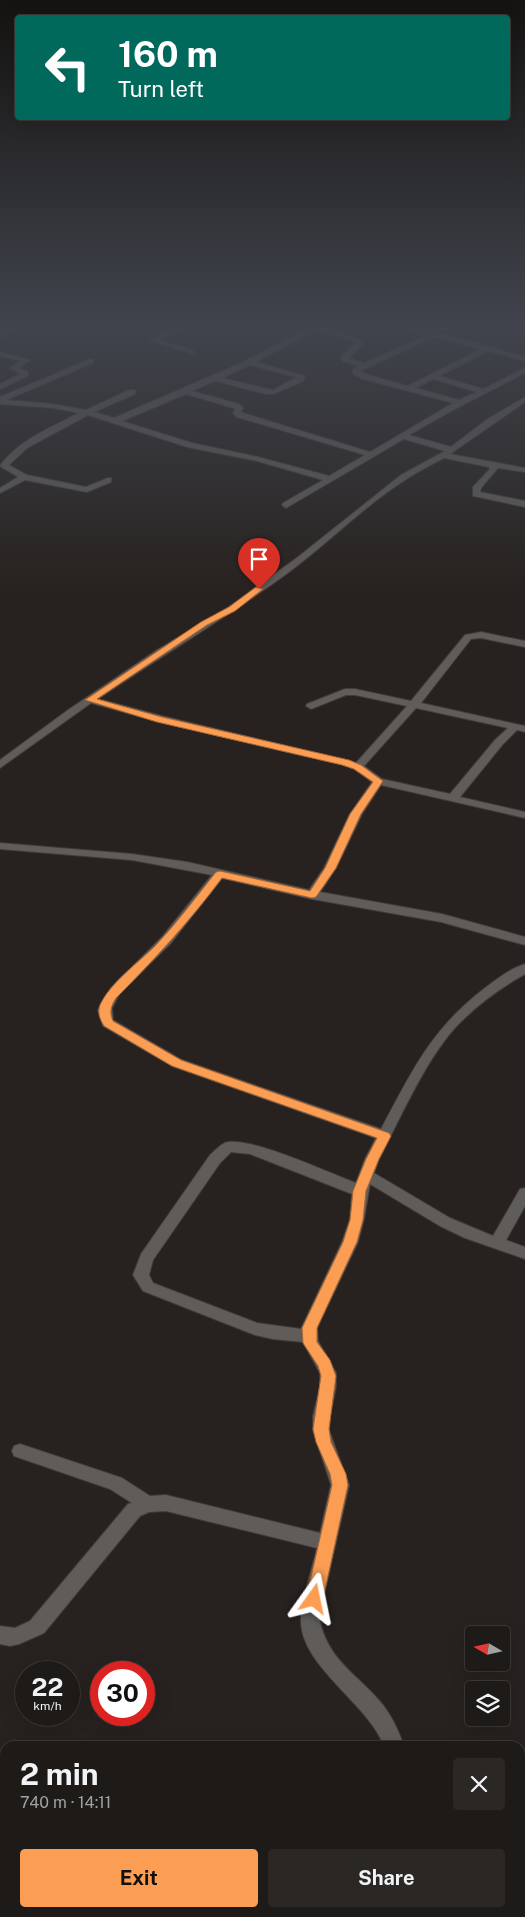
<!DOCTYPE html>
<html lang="en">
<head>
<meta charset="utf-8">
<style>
  :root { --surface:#1d1a17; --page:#2a2724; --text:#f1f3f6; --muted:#a0a1a1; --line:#3b3836; --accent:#fc9d54 }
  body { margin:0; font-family:"Public Sans",sans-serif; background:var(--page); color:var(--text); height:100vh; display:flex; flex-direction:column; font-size:19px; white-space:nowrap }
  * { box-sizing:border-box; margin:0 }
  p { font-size:16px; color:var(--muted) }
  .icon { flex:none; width:28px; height:28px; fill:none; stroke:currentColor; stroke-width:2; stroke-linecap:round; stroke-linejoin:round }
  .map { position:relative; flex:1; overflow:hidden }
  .panel { position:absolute; left:0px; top:1741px; width:525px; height:176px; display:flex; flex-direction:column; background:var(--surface); border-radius:15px 15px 0 0; box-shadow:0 5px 20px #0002,0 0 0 1px var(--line) }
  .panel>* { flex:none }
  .guide { position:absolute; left:15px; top:15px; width:495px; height:105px; border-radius:5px; box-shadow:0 5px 20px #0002,0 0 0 1px var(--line); background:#00695c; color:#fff; overflow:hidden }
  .needle { width:32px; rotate:279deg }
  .fabs { position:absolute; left:465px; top:1626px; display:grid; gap:10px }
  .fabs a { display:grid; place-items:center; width:45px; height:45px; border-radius:5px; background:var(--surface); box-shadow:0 5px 20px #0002,0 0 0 1px var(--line); font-size:25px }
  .speed { position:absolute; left:15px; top:1661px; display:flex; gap:10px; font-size:25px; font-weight:700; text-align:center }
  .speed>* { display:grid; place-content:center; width:65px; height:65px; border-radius:50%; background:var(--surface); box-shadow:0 5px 20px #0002,0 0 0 1px var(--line); line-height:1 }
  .speed small { font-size:12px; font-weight:400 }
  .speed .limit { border:8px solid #d22; background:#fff; color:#111 }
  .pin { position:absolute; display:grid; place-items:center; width:42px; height:42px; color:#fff; margin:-51px -21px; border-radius:50% 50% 50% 0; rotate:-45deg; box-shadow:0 0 5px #0007 }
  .pin .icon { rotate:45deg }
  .me { position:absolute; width:55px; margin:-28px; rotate:12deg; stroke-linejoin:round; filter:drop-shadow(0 0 4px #0008) }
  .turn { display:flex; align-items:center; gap:18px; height:105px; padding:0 20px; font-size:22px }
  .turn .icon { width:65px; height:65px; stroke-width:2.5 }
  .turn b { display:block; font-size:35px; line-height:42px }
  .round { display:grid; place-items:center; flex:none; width:52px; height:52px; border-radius:5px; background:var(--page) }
  .summary { display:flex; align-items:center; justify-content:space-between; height:85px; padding:0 20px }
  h1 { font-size:30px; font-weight:700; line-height:38px }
  .button { display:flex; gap:10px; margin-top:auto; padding:10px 20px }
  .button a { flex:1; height:58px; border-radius:5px; background:var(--accent); color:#111; font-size:20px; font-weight:700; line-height:58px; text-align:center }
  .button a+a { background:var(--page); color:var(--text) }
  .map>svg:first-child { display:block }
</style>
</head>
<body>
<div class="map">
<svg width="525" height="1917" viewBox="0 0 525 1917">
  <rect width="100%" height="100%" fill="#27221f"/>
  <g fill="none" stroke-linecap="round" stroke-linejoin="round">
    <g stroke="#413c39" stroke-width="2">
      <g id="minor">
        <path d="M15 324H23L0 339V334Z"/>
        <path d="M184 324H193L158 340 193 350V354L149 340Z"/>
        <path d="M316 324H324L320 327 359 339 363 344 349 358 364 363 427 335 389 324C402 324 413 330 425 331 435 331 446 324 457 324L437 332 525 357V361L488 351 439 376 483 389 525 368V373L455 409 409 435 451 447 486 420 525 397V402L450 454 525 468V472L498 468 481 488 480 492 525 501V507L473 496V487L490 469 489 467 444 458C432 464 419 471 408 478 364 506 327 544 285 575 224 619 160 657 98 699L162 716 356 763 407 706 355 695H346L311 709 306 706 307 704 345 689H355L411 701 465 635 481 632 525 641V647L481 638 471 639 421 703 525 726V732L517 730 503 744 460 797 525 812V818L381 785 362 814 336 868 320 892 442 914 525 937V945L441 922 312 899 222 878 171 943 120 993 112 1008 113 1020 182 1060 381 1129C412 1071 431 1029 485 988 497 979 511 968 525 964V974C499 989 474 1007 453 1030 423 1065 400 1119 379 1159L374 1173 450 1218 493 1236 520 1189 525 1188V1206L506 1240 525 1247V1259L465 1238 440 1226 370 1184 364 1219 358 1242 317 1328 318 1341 336 1373V1387L330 1416 329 1430 349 1485 319 1617C327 1661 357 1673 383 1705 393 1718 399 1732 404 1746H384C368 1702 297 1665 301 1616 303 1594 312 1570 317 1548L166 1511 149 1512 140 1516 44 1633 19 1644 10 1646 0 1644V1626L15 1628 30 1621 128 1504 132 1503 110 1489 14 1456 12 1451 14 1446 20 1444 122 1478 150 1496 166 1495 320 1533 331 1485 313 1430V1416L320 1387V1373L303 1342 273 1339 255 1335 143 1291 133 1275 141 1254 210 1155C215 1151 221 1143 228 1142 257 1139 326 1172 356 1183L365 1159 376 1138 172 1066 103 1026 98 1010 111 988 162 937 212 875 132 860 0 849V843L132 854 187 862 309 890 324 868 350 814 372 782 354 769 342 764 160 722 91 703 0 768V760L68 710 157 650 229 607 298 557 401 475 445 451 404 439 286 508 282 505 283 503 323 480 257 461 187 447 88 415 27 448 9 465 27 475 86 487 108 478H111V482L87 492 25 480 0 493V488L18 477 0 466C18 440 52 427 79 413L53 408 0 404V397L90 359H93V363L6 400 53 404 86 410 129 390H135V394L94 412 114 418 243 362ZM315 330 354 341 355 344 341 356 342 361 358 366 353 369V374L363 379 453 403 370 452 243 413 241 412 243 408 239 404 192 391 215 381 266 394H274L303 381 305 376 256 362ZM434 337 481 349 408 386 369 375 360 371ZM250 365 292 376 297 377 273 390 222 378ZM433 379 477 392 459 400 416 388ZM186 394 233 408 235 409 233 413 237 417 365 455 329 476 258 457 192 443 122 421ZM416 708 508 728 495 740 450 794 382 779 364 766ZM231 1152 250 1154 352 1194 350 1219 342 1242 301 1329 257 1323 153 1283 149 1275 153 1260 220 1163Z"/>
        <path d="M0 352 30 360 19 368 28 372V376L0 389V384L20 374 10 368 20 361 0 356Z"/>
        <path d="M520 1871 525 1873V1894L520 1892Z"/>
      </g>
    </g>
    <use href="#minor" fill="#5f5c5a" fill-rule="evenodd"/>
  </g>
  <linearGradient id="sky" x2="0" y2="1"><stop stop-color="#151311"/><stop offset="0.55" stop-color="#41444d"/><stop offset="1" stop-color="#41444d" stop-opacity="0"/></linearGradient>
  <rect width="525" height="592" fill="url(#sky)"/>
  <path fill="#fc9d54" stroke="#a46637" d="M256 587 263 589 235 611 207 625 97 699 162 717 349 760 361 765 383 781 361 814 336 868 316 897 312 898 222 878C190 921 154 960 116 998 111 1006 109 1012 113 1021L181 1060 389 1133 391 1136 379 1159 366 1191 363 1220 357 1242 317 1328V1342L330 1360 336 1376 329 1429 331 1442 346 1474 348 1485 323 1599 320 1604 314 1606 309 1604 306 1599 332 1485 330 1474 316 1442 313 1429 321 1376 318 1366 303 1343 302 1328 343 1242 350 1220 353 1191 366 1159 377 1138 172 1066 104 1026C100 1019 97 1013 100 1005 110 983 138 963 155 946 177 923 196 897 216 872L220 871 310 891 325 868 350 814 373 782 354 769 342 765 157 722 85 700 201 622 229 607Z"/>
</svg>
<div class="fabs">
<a><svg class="needle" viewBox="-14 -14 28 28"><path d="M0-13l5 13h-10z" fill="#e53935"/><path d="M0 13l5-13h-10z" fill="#a0a1a1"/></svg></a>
<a><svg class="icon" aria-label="layers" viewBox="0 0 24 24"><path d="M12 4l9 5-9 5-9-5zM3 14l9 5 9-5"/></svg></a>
</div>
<div class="speed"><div>22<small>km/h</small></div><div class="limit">30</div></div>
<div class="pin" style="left:259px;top:589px;background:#d93025"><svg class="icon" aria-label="arrive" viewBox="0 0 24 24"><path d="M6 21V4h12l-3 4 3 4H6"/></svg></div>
<svg class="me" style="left:314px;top:1599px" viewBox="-20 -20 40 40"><path d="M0-17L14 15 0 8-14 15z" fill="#fc9d54" stroke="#fff" stroke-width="4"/></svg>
<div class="guide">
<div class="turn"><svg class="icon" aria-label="left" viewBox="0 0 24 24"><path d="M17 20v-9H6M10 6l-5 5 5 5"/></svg><div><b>160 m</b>Turn left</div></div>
</div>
<section class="panel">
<div class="summary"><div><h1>2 min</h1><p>740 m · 14:11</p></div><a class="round"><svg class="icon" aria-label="close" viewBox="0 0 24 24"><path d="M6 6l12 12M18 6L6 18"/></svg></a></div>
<div class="button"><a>Exit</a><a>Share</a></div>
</section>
</div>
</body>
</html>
